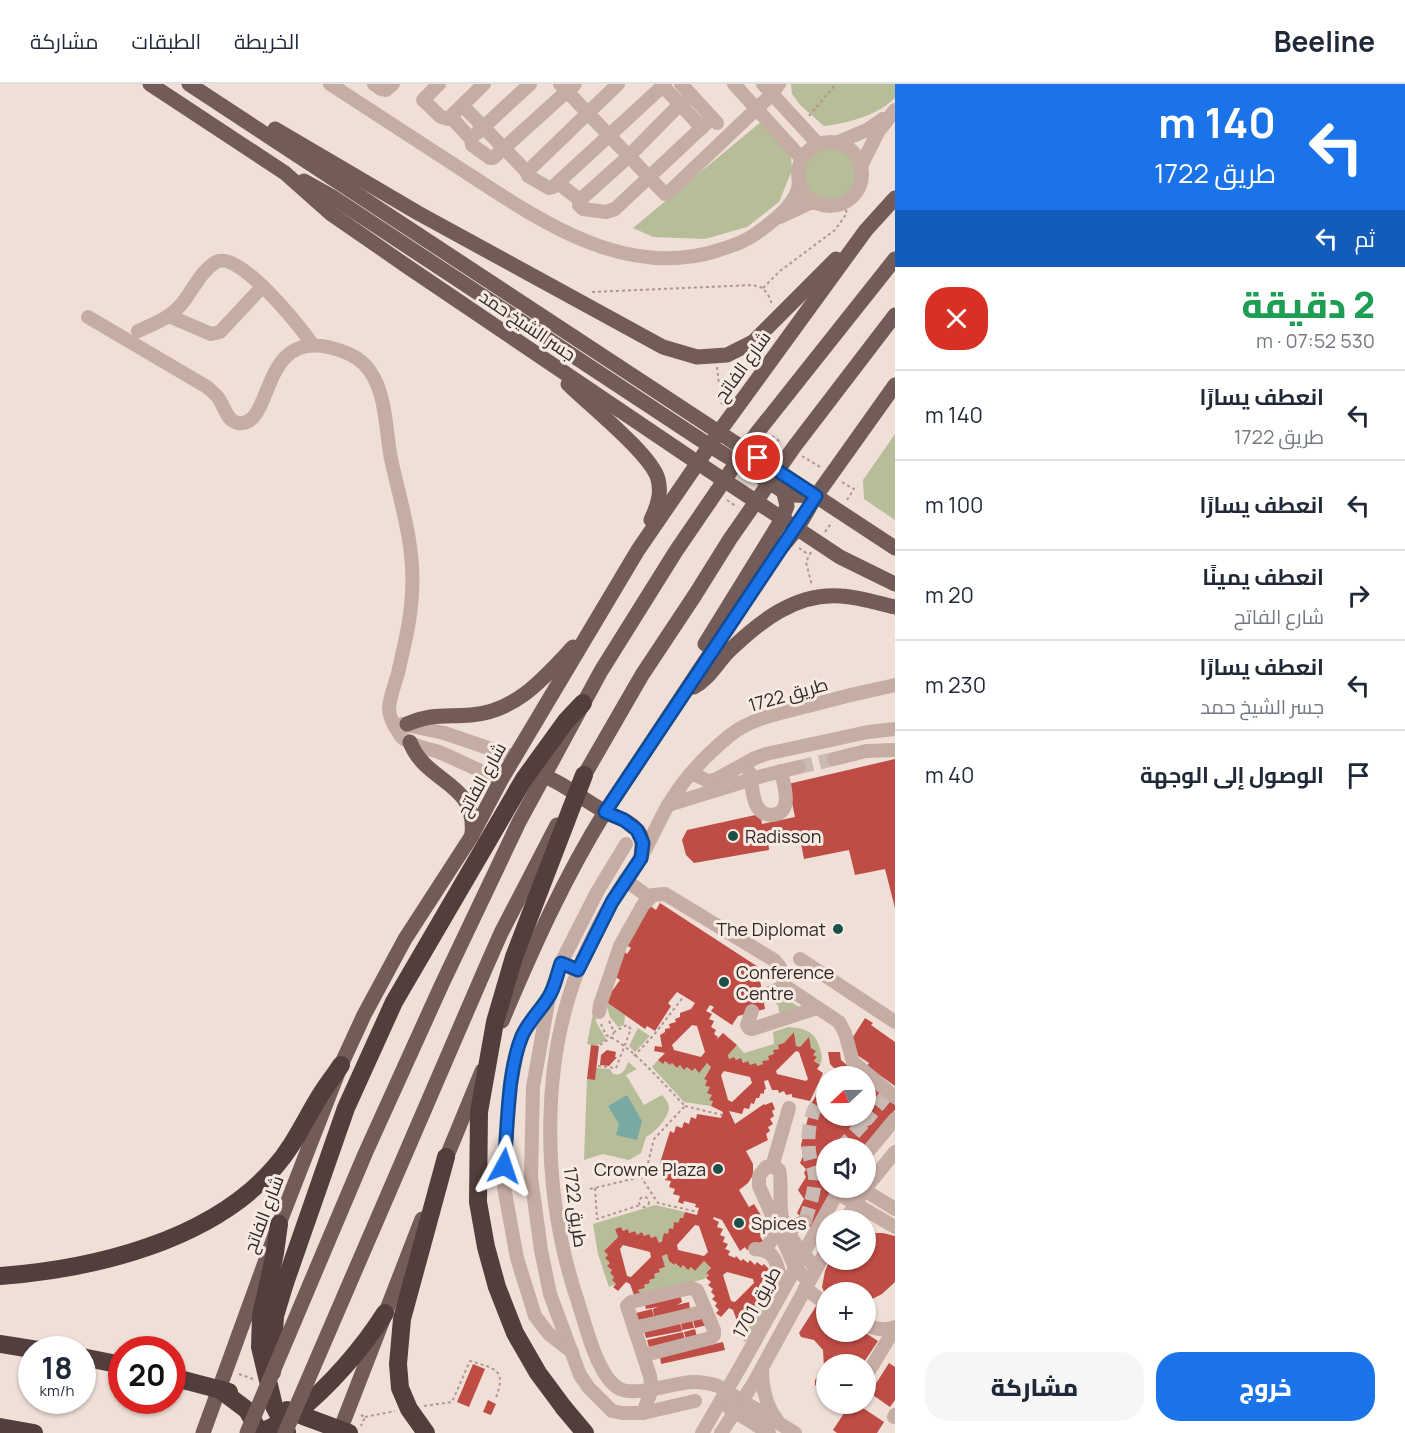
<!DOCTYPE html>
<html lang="ar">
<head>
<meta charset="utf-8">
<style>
  :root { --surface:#fff; --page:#f6f6f7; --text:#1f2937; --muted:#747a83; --line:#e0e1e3; --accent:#1a73e8 }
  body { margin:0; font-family:Manrope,Cairo,sans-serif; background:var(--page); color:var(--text); direction:rtl; height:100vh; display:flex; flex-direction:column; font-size:22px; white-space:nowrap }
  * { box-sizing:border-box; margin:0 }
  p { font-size:20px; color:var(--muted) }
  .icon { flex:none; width:33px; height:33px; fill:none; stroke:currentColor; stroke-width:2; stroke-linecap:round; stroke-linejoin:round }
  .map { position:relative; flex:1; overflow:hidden; direction:ltr }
  .details { display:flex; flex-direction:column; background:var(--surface); width:510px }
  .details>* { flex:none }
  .top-card { background:#1a73e8; color:#fff; overflow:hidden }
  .needle { width:39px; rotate:248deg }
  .fabs { position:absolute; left:816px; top:982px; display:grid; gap:12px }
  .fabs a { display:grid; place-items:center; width:60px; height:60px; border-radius:50%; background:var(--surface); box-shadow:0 2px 4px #0004; font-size:30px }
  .speed { position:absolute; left:18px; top:1252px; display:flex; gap:12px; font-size:30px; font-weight:700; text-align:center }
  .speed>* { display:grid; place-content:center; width:78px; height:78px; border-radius:50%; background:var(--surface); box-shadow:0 2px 4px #0004; line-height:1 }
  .speed small { font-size:15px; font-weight:400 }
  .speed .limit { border:9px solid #d22; background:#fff; color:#111 }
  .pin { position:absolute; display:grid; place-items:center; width:51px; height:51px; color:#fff; margin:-26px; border:3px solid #fff; border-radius:50%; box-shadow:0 2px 6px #0007 }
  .me { position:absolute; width:66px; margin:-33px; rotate:5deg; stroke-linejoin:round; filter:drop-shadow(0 0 4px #0008) }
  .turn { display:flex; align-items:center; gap:21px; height:126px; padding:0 30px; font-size:27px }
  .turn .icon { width:78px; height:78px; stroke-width:2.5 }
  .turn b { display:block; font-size:42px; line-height:51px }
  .then { display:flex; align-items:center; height:57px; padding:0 30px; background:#0003; gap:12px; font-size:22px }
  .round { display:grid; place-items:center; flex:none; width:63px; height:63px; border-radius:24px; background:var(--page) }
  .overview { display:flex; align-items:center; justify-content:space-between; height:102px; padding:0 30px }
  h1 { font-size:36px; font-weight:800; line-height:45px; color:#1e9e55 }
  .primary-button { display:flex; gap:12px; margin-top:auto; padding:12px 30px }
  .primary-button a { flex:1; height:69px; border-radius:24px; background:var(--accent); color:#fff; font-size:24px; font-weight:800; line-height:69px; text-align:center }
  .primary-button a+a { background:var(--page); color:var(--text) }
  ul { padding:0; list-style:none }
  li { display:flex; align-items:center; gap:18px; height:90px; padding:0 30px; border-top:2px solid var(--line) }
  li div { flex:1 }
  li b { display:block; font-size:22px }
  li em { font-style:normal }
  header { display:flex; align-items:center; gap:36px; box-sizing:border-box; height:84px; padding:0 30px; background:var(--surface); border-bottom:2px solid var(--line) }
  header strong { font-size:28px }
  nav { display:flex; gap:33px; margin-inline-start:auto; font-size:21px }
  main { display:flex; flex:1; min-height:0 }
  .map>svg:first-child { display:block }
</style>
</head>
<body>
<header>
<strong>Beeline</strong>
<nav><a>الخريطة</a><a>الطبقات</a><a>مشاركة</a></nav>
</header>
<main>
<section class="details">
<div class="top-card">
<div class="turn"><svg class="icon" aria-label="left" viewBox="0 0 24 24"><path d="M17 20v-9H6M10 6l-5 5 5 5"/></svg><div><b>140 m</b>طريق 1722</div></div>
<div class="then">ثم<svg class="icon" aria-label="left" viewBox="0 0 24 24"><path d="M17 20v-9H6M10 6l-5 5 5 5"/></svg></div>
</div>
<div class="overview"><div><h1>2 دقيقة</h1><p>530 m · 07:52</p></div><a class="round" style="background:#d93025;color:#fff"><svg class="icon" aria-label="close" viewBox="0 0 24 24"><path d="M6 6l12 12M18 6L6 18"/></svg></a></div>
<ul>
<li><svg class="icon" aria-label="left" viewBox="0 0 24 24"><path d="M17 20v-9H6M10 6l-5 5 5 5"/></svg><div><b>انعطف يسارًا</b><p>طريق 1722</p></div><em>140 m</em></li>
<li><svg class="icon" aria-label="left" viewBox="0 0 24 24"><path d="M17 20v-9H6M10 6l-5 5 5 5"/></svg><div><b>انعطف يسارًا</b></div><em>100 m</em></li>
<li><svg class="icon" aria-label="right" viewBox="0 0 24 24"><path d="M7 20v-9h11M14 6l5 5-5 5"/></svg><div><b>انعطف يمينًا</b><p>شارع الفاتح</p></div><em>20 m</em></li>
<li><svg class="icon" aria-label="left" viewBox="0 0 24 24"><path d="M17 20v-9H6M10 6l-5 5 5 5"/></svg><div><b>انعطف يسارًا</b><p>جسر الشيخ حمد</p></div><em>230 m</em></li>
<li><svg class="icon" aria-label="arrive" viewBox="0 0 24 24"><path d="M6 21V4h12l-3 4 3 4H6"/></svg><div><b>الوصول إلى الوجهة</b></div><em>40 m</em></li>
</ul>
<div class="primary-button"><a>خروج</a><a>مشاركة</a></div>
</section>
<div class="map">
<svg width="895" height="1349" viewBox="0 0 895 1349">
  <rect width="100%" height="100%" fill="#efdfd7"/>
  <g fill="#b7bd98">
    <path d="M791 0H895V14C877 31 850 39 824 42L801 22 792 10Z"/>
    <path d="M762 37 791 72 792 86 779 118 747 143 705 155 653 153 633 144Z"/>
    <circle cx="830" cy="90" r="27"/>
    <path d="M895 350V436L864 415 863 396Z"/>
    <path d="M779 911 782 912 799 923 780 932 778 921 774 918 766 919 772 913Z"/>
    <path d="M605 917 625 931 624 941 618 943 610 933Z"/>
    <path d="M595 919 596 938 607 956 596 962 587 960Z"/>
    <path d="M788 943C803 944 815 947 819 962 822 970 823 974 820 981L814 977 817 974 813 971 816 967 811 964 809 954 800 963 796 962 794 948 779 965 773 966 774 970 768 972 769 976 763 977V980L757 982 750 981 748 977 743 979 741 975 736 976 734 973 729 975 728 971 737 961 744 969 774 960 773 948Z"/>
    <path d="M638 944 650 952 635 968 629 962Z"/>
    <path d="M658 976 663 979 665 977 670 981 672 979 677 984 680 981 684 986 687 983 692 987 695 984 699 988 707 979 711 983 704 994 707 996 705 1002 710 1003 708 1009 712 1011 710 1016 713 1017 711 1022 684 1018 652 983Z"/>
    <path d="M628 978 637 985 626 991 644 1021 662 1011C665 1014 669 1019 669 1023 669 1034 654 1049 646 1053L641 1069 629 1076 603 1070 584 1076 587 995 595 996 596 984 610 985 613 990C623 992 625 986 628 978Z"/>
    <path d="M655 1121 685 1128 683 1134H680L678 1139H674L673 1145 669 1144 668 1150 659 1159 656 1152 651 1154 649 1150 644 1152 642 1148 637 1151 635 1147 629 1149 628 1145 623 1147 621 1143 615 1145 618 1153 604 1167 608 1171 606 1175 610 1179 608 1182 612 1186 610 1189 614 1193 612 1196 616 1200 609 1203 598 1170 593 1140Z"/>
    <path d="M667 1170 669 1177 673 1181 675 1179 681 1184 683 1181 688 1186 691 1183 695 1187 704 1177 711 1184 706 1189 709 1191 704 1195 640 1212 638 1206 645 1204 644 1201 650 1199 649 1196 654 1190 660 1188 659 1185 665 1183 662 1172Z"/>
    <path d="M768 1209 771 1217 747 1257 744 1258 740 1236 743 1235 742 1232 747 1227 753 1225 752 1222 763 1214 762 1211Z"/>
  </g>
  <path fill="#78aaa3" d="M627 1011 642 1037 637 1056 616 1051 619 1040 608 1022Z"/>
  <g fill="#bf4c45" fill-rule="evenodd">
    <path d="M895 675V824L885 785 855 791 849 766 804 775 799 749 768 755 769 766 694 779 686 771 682 756 687 746 760 730 762 740 795 733 788 700Z"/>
    <path d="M660 819 766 888 760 896 765 925 738 932 732 941 711 927 714 923 710 921 706 927 712 930 709 935 714 937 711 943 716 946 714 950 718 953 716 956 723 949 737 961 728 971 729 975 734 973 736 976 741 974 743 979 748 977 750 981 756 979 757 982 763 980 762 977 769 976 768 972 774 970 773 966 779 965 778 961 784 959 794 948 796 962 800 963 809 953 811 964 816 967 813 971 817 973 814 977 820 981 817 985 823 989 810 1017 792 1013V1010L786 1011 784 1007 779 1009 778 1006H772L768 996 764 997 766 1005 764 1006V1010L761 1009 759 1014H756L754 1020 751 1019 749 1025 744 1024 742 1030 729 1027 735 1040 764 1020 765 1021 772 1018 775 1025 772 1027 774 1032 770 1035 773 1040 768 1043 770 1047 766 1050 768 1056 746 1067 753 1080V1091L748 1099 739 1106 749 1123 754 1120 767 1141 762 1144 765 1149 760 1152 763 1157 747 1166 745 1163 740 1167 722 1136 714 1133 713 1135 719 1138 717 1143 723 1145 720 1151 725 1153 723 1158 728 1160 725 1165 730 1167 728 1171 735 1174 736 1172 741 1177 743 1175 748 1179 750 1176 755 1181 757 1178 762 1182 764 1180 769 1185 762 1192 768 1209 762 1211 763 1214 757 1217 758 1220 752 1222 754 1225 747 1227 748 1230 737 1237 733 1226 729 1224 721 1233 716 1229 719 1226 715 1222 717 1219 712 1215 715 1212 711 1208 713 1205 708 1201 711 1198 706 1194 709 1191 706 1189 711 1184 704 1177 695 1187 691 1183 688 1186 683 1181 681 1184 675 1179 674 1181 669 1177 667 1170 662 1172 665 1183 659 1185 660 1188 654 1190 655 1194 649 1196 650 1199 644 1201 645 1204 638 1206 640 1209 634 1211 630 1200 626 1198 618 1207 613 1203 616 1200 612 1196 614 1193 610 1189 612 1186 607 1182 610 1179 605 1174 608 1171 604 1167 618 1153 615 1145 621 1143 623 1147 628 1145 629 1149 635 1147 637 1151 642 1148 644 1152 649 1150 651 1154 656 1152 659 1159 662 1157 664 1149 668 1150 669 1144 673 1145 674 1138 678 1139 680 1134H683L685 1128 697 1131 699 1124 695 1123 696 1120 684 1117 683 1120 678 1118 680 1112 673 1110 675 1105 669 1103 671 1097 665 1096 666 1090 661 1089 663 1083 660 1079 670 1047 674 1049 676 1042 682 1044 684 1038 689 1040 691 1033 696 1035 697 1030 721 1034 723 1028 711 1022 713 1017 709 1016 712 1011 707 1009 710 1003 705 1002 707 996 704 995 711 983 707 979 699 989 695 984 692 987 687 983 684 986 680 981 677 984 672 979 670 981 665 977 663 980 658 976 665 969 654 967 655 962 662 963 660 951 665 948V945L670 944 669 940 676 938 675 935 680 933V929L691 925 695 919 677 908 668 919 671 922 655 947 647 942 645 945 605 917 620 896 614 892 624 867 627 870 631 864 624 859 649 821 656 826ZM692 941 697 942 705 968 701 973 674 966 672 961ZM796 967 799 968 808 995 806 997 777 990 776 987ZM724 987 750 993 752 999 732 1018 728 1016 721 991ZM695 1141 699 1142 708 1168 704 1172 678 1166 677 1161ZM623 1161 650 1168 651 1173 631 1193 627 1192 620 1165ZM727 1188 753 1195 754 1199 735 1218 731 1217 723 1191Z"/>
    <path d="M865 934 873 939 871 941 895 958V1002L867 982 869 979 857 971 853 953Z"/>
    <path d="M591 961 599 962 595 996 587 995Z"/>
    <path d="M607 966 616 968 615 973H617L609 982 600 981 601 971Z"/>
    <path d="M828 968H840L841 976 861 993H829L835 985 830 980Z"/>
    <path d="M826 997V1032H866V997L895 1021V1026L863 1065H826V1104H837L812 1145 797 1129 804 1115 798 1106 806 1093 804 1089 806 1085 800 1079 803 1072 801 1061 812 1018Z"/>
    <path d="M875 1149H883L895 1152V1198L882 1210 866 1218V1209H826V1213L822 1203 825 1187 830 1176H866V1152Z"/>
    <path d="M680 1211 682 1218 677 1221 689 1218 690 1226 654 1233 653 1225 658 1223 646 1225 644 1218Z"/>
    <path d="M818 1219 826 1224V1248H864L878 1257 862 1281H826V1308L815 1301V1296L824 1284 823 1266 814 1256 801 1253 799 1249Z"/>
    <path d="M652 1225 654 1233 634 1237 632 1230Z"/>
    <path d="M705 1233 707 1241 695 1244 693 1236Z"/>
    <path d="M692 1236 694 1244 682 1246 681 1239Z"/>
    <path d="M680 1239 682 1247 646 1254 644 1247Z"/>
    <path d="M695 1245 697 1253 686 1255 684 1248Z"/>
    <path d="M683 1248 685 1256 649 1263 647 1256Z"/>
    <path d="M723 1258 725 1266 661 1280 660 1272Z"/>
    <path d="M889 1279 895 1283V1316L890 1323 870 1309Z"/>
    <path d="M473 1280 485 1285 469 1323 457 1318Z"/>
    <path d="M488 1316 496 1320 491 1331 483 1328Z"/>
    <path d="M850 1320H857L884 1338 877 1349H837L833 1346Z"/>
  </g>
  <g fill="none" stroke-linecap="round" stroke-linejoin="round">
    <g stroke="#c9bab3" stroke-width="14" stroke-dasharray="14 7" stroke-linecap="butt">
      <path d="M799 683 834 675"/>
      <path d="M863 1032 867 1035 885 1013"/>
      <path d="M840 1065 867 1035"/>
      <path d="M816 1093 826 1081"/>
      <path d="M805 1137C809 1124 814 1110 815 1096 816 1088 811 1080 810 1073 806 1055 809 1021 826 1011"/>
    </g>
    <g stroke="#b1978f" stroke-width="2" stroke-dasharray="3 3" stroke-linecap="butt">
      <path d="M809 32 836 0"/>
      <path d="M763 204 780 187 835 146 847 129 843 120"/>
      <path d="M592 208 753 201 763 204 770 214 772 222"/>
      <path d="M717 283 721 319 724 321"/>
      <path d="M772 352 782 359"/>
      <path d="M802 372 820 383"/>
      <path d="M842 398 854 405 847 416"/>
      <path d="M727 416 737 423"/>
      <path d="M825 448 832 438"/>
      <path d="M799 464 809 471"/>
      <path d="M811 468 806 478 812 502"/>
      <path d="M609 937 614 948 612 953"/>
      <path d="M601 940 606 951C631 961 664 1001 685 1022L654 1055 648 1079 641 1093 658 1119 698 1128"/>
      <path d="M600 961 612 953"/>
      <path d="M634 972 653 952 684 912"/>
      <path d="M598 982 616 984 631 945 627 941 614 948"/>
      <path d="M685 1022 722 1031"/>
      <path d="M595 1104 597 1135 640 1121"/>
      <path d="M590 1105 641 1093"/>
      <circle cx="644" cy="1118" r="5"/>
      <path d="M239 1290 253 1295"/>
      <path d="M424 1322 452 1318 470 1277C497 1285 507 1286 495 1316"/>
      <path d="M361 1331 365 1333 361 1342"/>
      <path d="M365 1333 395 1327"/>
    </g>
    <g stroke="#c6ada4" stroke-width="14">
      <path d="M330 0C371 27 412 53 453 80 529 129 619 197 716 167 731 162 745 158 757 149 773 137 799 119 799 97"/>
      <path d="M374 0 381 5 386 6 393 0"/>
      <path d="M439 0 423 16 441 33 448 35 484 0"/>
      <path d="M560 0 665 110 668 109 772 10 779 0"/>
      <path d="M618 0 527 88 528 92 549 104 553 103 665 0"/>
      <path d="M661 0 702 44"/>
      <path d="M681 0 717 39"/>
      <path d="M734 0 802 75"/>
      <path d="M763 0 818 60"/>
      <path d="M692 12 679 21 628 73 580 116 579 121 583 125 606 128 615 125 712 34"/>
      <path d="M463 22 527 88"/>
      <path d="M451 33 471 55 472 61 490 74H493L575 0"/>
      <path d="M477 49 530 0"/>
      <circle cx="830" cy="90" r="32"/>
      <path d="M836 59 867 46 883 35"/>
      <path d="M861 82 878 48 895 26"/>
      <path d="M558 99 580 116"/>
      <path d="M780 133 810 119H817"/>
      <path d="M169 232 211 250 220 248 262 203"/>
      <path d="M88 233 207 303C211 307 216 310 219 315 225 324 227 337 238 339 274 344 259 248 328 263 341 266 354 270 364 280 387 303 385 344 391 375 401 420 415 462 412 508 411 536 404 562 398 589 395 600 390 612 389 624 389 632 394 642 399 649 401 653 405 656 409 658 418 663 429 665 439 668 460 677 480 687 501 696"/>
      <path d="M138 247C152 241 167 235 178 224 191 211 199 188 216 178 239 165 300 243 313 261"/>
      <path d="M402 640 444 649 515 673"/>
      <path d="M834 675 866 667 895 666"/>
      <path d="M691 689 708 697 715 696 755 674 766 670 868 648 895 645"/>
      <path d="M750 689C752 699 752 717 759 725 762 729 767 731 772 731 794 729 784 701 781 687"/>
      <path d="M668 721 762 692 799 683"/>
      <path d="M626 760 597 808 561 879 549 913 533 1003 531 1093 541 1166 550 1210 580 1291 589 1304 612 1327 622 1329H643L695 1317"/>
      <path d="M625 796 649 813"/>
      <path d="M800 875 895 938"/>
      <path d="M763 912 785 902"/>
      <path d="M548 914 523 950 518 963 511 1001 504 1082V1103L517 1174 535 1232 549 1250 572 1268"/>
      <path d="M752 927 747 941 749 944 752 945 817 924"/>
      <path d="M599 928 600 921 620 862 643 821 653 811 665 810 774 876 780 883 785 902 839 938 845 949 853 978 895 1013"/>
      <path d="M866 1070 895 1035"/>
      <path d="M772 1083 789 1024"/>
      <path d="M861 1104 895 1125"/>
      <path d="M837 1109 895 1143"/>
      <path d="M845 1137 864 1106 895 1068"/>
      <path d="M755 1165C776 1166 777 1180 781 1197"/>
      <path d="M765 1166 772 1155 805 1137"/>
      <path d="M808 1197 795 1183 759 1102V1092L766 1083C771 1083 775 1082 779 1086 782 1091 779 1123 782 1133 788 1153 802 1169 816 1184"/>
      <path d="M805 1204 826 1220"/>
      <path d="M866 1241C875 1245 885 1247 895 1243"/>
      <path d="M634 1244 706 1227"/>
      <path d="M762 1284C762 1302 766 1322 777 1336"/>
      <path d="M866 1292 895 1244"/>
      <path d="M729 1324 769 1349"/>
      <path d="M643 1329 652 1305 650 1292 627 1222 631 1218 690 1204 697 1206 714 1246V1251L711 1254 645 1271"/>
      <path d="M894 1333 895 1331"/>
      <path d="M702 1349 742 1280 840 1104"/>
      <path d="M721 1349 753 1300 826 1167"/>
      <path d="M795 1349 718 1302C708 1299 695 1297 684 1299 667 1301 635 1312 620 1305 598 1294 586 1243 579 1221 541 1110 537 969 589 861 599 839 612 816 625 796 631 788 638 780 642 771 651 756 658 739 667 723 683 695 705 672 729 652 751 634 781 629 808 622 837 614 866 607 895 601"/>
    </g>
    <g stroke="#735b57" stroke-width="15">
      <path d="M150 0 285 89 330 129 408 183 698 379 840 473 895 500"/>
      <path d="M189 0 895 464"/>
      <path d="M275 45 418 129 663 263 697 273 727 271 753 258 836 175"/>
      <path d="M304 97 331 112 704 358 780 405 794 411 814 412"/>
      <path d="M568 300C589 321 651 370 658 395 662 410 657 423 651 436"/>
      <path d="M705 560 782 435 787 422 782 401"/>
      <path d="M694 603C709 595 717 579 729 567 759 538 796 508 841 512 859 513 877 519 895 523"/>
      <path d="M407 640C433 629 445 633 471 631 517 627 544 594 573 563"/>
      <path d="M410 658C426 700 477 697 472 750"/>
      <path d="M532 688C557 694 579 713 602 726 614 733 628 735 638 747 644 755 642 764 641 774"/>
      <path d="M502 937C532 866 564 794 605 728L777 469 797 445 816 412 895 301"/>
      <path d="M442 1084 482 987"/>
      <path d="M203 1349 279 1140 341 981 364 931 405 855 471 753 501 696 638 466 719 348 866 146 895 114"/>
      <path d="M339 1349 422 1135"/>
    </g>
    <g stroke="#523f3d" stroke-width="18">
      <path d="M279 1140 275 1169 261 1232 260 1263 274 1322 287 1348"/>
      <path d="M0 1192C94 1185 210 1157 274 1084 293 1063 304 1038 318 1015 325 1003 334 992 341 981"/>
      <path d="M0 1260 38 1266"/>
      <path d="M82 1273 122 1281"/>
      <path d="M272 1288 275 1232 285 1199"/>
      <path d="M172 1293 229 1308"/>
      <path d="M219 1305 247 1326 260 1349C272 1343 285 1337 296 1329 329 1303 363 1264 385 1229"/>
      <path d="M564 1324 585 1349"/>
      <path d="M287 1326 349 1349"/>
      <path d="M0 1343 34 1349"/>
      <path d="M426 1349 409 1325 400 1304 398 1280 402 1235 446 1073"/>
    </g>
    <g stroke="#735b57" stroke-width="15">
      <path d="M578 702 642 591 695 511 730 455 794 363 895 231"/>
      <path d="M247 1349 365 1070 442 900 519 738 601 587 676 467 756 350 895 175"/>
      <path d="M285 1349 486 883 501 849 557 741"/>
    </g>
    <g stroke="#523f3d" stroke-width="18">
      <path d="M285 1199 346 1024 394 918 524 695 566 637 583 619"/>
      <path d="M564 1324 538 1289 515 1249 497 1203 486 1163 478 1118 479 1028 495 938 514 873 584 691"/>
    </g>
  </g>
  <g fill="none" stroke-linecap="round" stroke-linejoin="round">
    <g stroke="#114b97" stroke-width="15">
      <path id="route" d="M504 1082C508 1043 507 988 522 952 528 938 540 927 548 914 555 904 557 890 561 879L578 886 612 818 641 774 643 759 637 746 624 736 605 728 816 412 758 374"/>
    </g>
    <use href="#route" stroke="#1a73e8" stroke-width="10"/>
  </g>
  <g fill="#1e504a" stroke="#f7eae3" stroke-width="2">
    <circle cx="733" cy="752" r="6"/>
    <circle cx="838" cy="845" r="6"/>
    <circle cx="724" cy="898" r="6"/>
    <circle cx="718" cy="1085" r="6"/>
    <circle cx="739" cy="1139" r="6"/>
  </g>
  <g text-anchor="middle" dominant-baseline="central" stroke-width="6" stroke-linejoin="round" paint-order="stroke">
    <g font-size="18" fill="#322725" stroke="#f7eae3">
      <text transform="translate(528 241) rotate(34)">جسر الشيخ حمد</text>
      <text transform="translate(742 282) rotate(-54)">شارع الفاتح</text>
      <text transform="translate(788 610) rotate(-16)">طريق 1722</text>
      <text transform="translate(481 695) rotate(-61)">شارع الفاتح</text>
      <text transform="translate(576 1123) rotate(82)">طريق 1722</text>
      <text transform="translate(263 1130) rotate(-69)">شارع الفاتح</text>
      <text transform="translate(756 1218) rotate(-61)">طريق 1701</text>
    </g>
    <g font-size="18" fill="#322725" stroke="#f7eae3" text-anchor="start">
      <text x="745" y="752">Radisson</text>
      <text x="826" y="845" text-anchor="end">The Diplomat</text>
      <text x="736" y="888">Conference<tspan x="736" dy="21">Centre</tspan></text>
      <text x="706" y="1085" text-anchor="end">Crowne Plaza</text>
      <text x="751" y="1139">Spices</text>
    </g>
  </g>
</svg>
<div class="fabs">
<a><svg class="needle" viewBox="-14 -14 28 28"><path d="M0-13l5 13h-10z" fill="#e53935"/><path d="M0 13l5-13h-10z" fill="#747a83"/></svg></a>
<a><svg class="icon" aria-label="sound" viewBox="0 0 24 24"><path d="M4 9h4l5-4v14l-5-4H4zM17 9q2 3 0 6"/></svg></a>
<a><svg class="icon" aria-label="layers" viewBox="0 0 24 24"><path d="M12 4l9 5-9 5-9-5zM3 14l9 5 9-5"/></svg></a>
<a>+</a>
<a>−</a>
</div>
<div class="speed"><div>18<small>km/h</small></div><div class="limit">20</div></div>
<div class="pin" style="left:758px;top:374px;background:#d93025"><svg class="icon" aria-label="arrive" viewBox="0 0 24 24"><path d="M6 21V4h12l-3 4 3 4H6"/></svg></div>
<svg class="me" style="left:504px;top:1082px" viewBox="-20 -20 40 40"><path d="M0-17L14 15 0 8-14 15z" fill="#1a73e8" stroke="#fff" stroke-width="4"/></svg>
</div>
</main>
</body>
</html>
